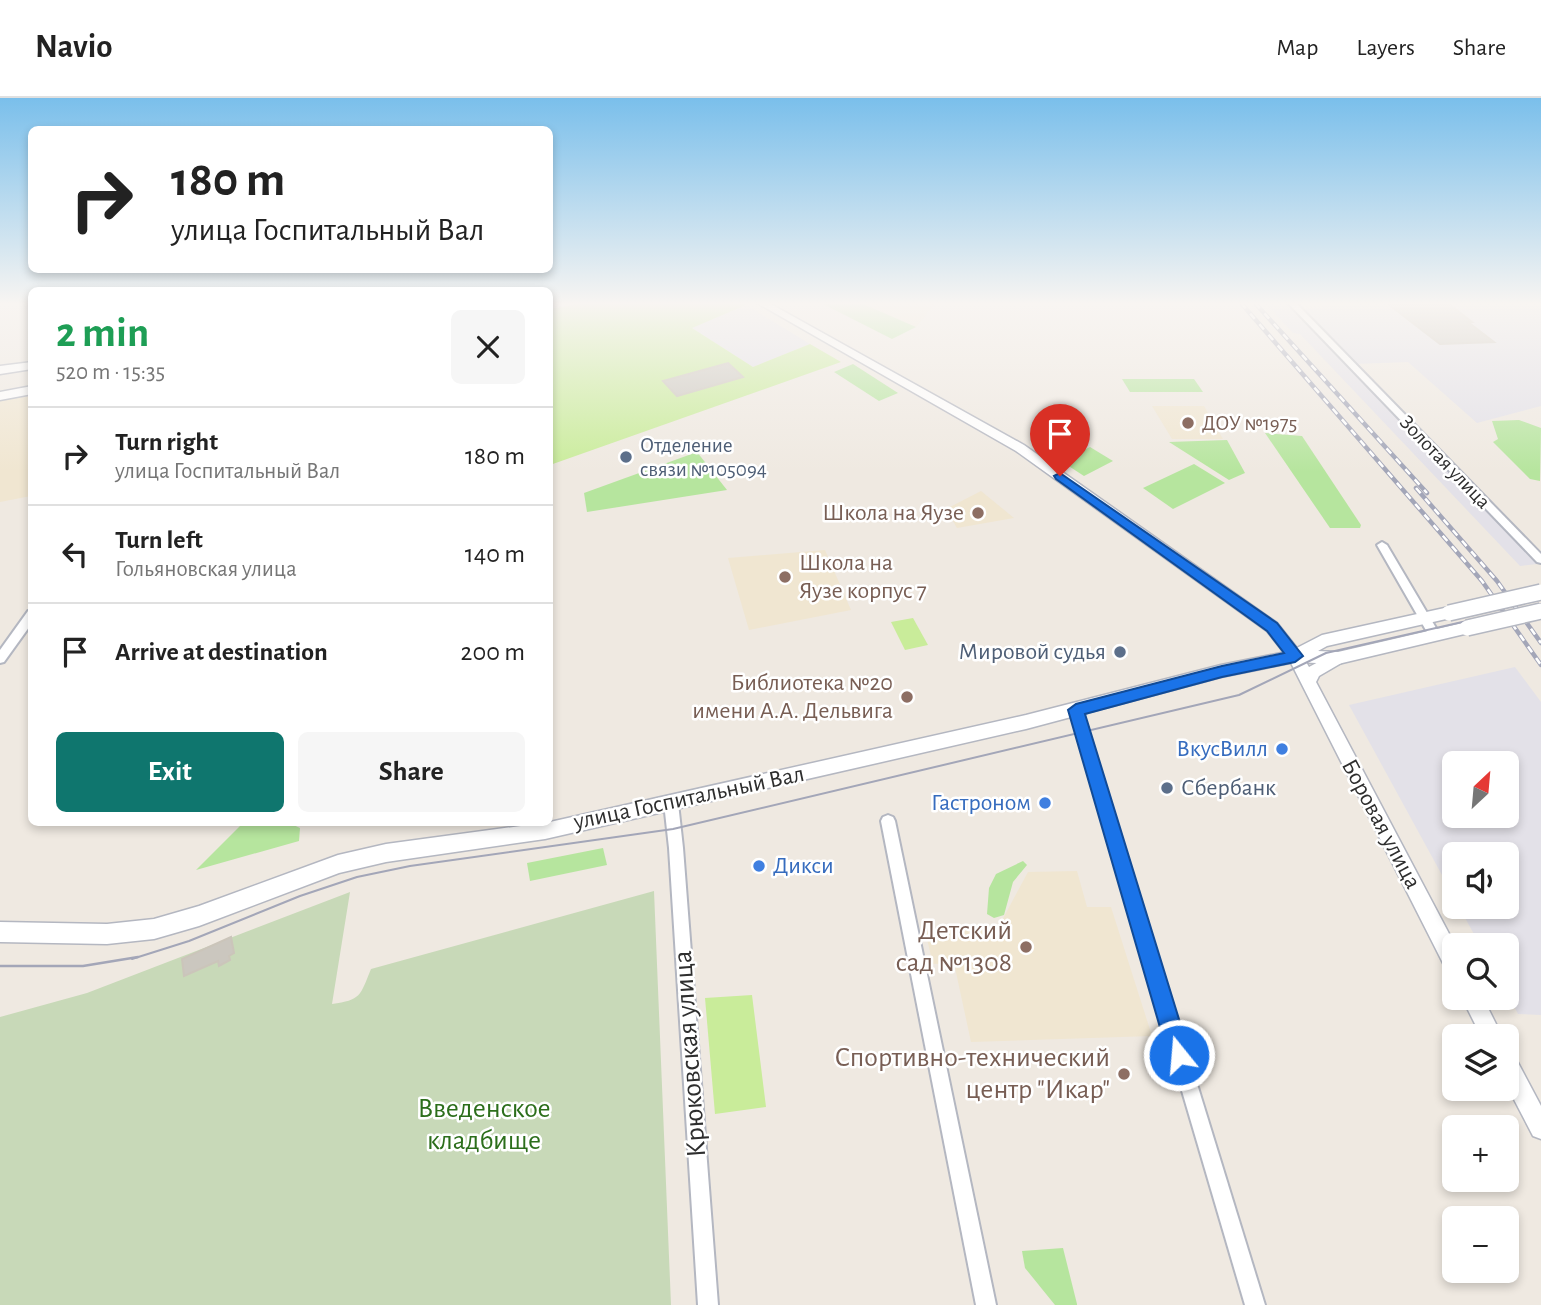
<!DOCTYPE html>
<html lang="en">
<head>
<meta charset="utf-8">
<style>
  :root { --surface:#fff; --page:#f6f6f6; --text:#222; --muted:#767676; --line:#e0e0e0; --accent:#0f766e }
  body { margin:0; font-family:"Alegreya Sans",sans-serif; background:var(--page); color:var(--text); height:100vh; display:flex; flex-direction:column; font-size:26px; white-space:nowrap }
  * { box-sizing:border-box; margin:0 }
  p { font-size:23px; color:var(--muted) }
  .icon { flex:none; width:38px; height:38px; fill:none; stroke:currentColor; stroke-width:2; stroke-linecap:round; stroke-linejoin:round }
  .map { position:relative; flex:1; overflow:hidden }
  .sheet { position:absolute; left:28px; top:189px; width:525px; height:539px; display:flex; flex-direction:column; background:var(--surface); border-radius:10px; box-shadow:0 4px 10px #0003 }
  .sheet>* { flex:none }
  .top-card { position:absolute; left:28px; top:28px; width:525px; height:147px; border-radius:10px; box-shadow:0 4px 10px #0003; background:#fff; color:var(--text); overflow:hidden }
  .needle { width:46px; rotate:26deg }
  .buttons { position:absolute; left:1442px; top:653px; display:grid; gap:14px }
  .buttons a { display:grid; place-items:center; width:77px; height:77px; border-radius:10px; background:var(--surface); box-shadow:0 4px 10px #0003; font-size:35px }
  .pin { position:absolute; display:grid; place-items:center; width:60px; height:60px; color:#fff; margin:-72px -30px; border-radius:50% 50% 50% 0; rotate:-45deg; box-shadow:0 0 7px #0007 }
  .pin .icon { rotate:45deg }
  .me { position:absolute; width:77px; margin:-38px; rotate:343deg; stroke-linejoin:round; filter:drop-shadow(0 0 5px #0008) }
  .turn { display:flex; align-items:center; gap:24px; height:147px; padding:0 28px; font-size:32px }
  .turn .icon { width:91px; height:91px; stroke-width:2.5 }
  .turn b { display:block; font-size:49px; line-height:60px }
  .round { display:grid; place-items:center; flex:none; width:74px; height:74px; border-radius:10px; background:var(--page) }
  .head { display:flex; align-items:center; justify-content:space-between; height:119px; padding:0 28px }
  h1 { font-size:42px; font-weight:700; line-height:52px; color:#1e9e55 }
  .action { display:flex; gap:14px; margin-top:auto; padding:14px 28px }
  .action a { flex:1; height:80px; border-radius:10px; background:var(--accent); color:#fff; font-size:28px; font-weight:700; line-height:80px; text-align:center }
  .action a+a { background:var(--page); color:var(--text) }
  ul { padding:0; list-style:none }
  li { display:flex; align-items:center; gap:21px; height:98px; padding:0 28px; border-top:2px solid var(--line) }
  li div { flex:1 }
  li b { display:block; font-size:26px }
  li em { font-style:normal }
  header { display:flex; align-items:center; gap:42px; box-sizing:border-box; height:98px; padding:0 35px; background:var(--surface); border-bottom:2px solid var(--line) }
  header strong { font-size:33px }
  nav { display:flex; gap:38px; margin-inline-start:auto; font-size:24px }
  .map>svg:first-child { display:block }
</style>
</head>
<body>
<header>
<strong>Navio</strong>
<nav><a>Map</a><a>Layers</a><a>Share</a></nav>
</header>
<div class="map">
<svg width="1541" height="1207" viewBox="0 0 1541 1207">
  <rect width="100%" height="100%" fill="#efe9e1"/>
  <g fill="#e3e1e8" fill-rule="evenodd">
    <path d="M1265 205H1287L1537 466 1520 468 1300 236 1293 235Z"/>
    <path d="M1352 205H1541V308L1477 325 1408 264 1355 266 1304 210 1354 207Z"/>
    <path d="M746 207 810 246 753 269 692 230Z"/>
    <path d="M1515 569 1541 604V917L1518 916 1507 895V847H1480L1459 809 1507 808V756H1454V799L1349 607ZM1454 665H1507V718H1454Z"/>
  </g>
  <g fill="#f0e6d1">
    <path d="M861 205H936L916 229Z"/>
    <path d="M31 298V398L0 404V303Z"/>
    <path d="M1152 308H1204L1223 341H1172Z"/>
    <path d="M981 393 1014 420 957 430 946 411Z"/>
    <path d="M825 452 851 512 749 532 728 460Z"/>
    <path d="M1077 773 1087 809H1111L1152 938 971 944 954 865 933 866 925 833 999 828 1028 774Z"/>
  </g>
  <g fill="#b6e59e">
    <path d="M821 205H861L916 229 892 241Z"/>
    <path d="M853 266 898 295 879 303 834 274Z"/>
    <path d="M1122 281H1194L1203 294H1130Z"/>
    <path d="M1519 322 1541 330 1540 383 1530 381 1493 344 1498 341 1492 323Z"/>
    <path d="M1265 335 1302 338 1361 427 1360 430H1330Z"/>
    <path d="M1227 342 1245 375 1229 382 1169 344Z"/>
    <path d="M1090 349 1113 363 1084 378 1061 363Z"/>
    <path d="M697 354 727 392 587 414 584 395Z"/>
    <path d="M1194 366 1225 385 1173 411 1143 390Z"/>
    <path d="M244 724 289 725 300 730 299 743 196 772Z"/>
    <path d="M603 750 607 767 530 783 527 765Z"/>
    <path d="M1023 763 1027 767 1013 784 1004 817 994 820 987 816 989 790 996 776Z"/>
    <path d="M1063 1150 1077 1206V1207H1055L1025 1170 1022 1153Z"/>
  </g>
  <path fill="#c8d9b8" d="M654 793 671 1207H0V919L87 895 350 794 332 906C361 902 360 898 371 871Z"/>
  <g fill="#c9ec9a">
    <path d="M584 205H744L746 207 692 230 753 269 810 246 841 264 550 367V211Z"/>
    <path d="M913 520 928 547 905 552 891 524Z"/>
    <path d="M752 897 766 1009 715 1016 705 900Z"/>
  </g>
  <g fill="#cbc7bf" stroke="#cbc5ba" stroke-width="2">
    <path d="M1448 205 1472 224H1468L1494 244 1440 246 1388 206Z"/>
    <path d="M728 265 743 279 677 298 663 283Z"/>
    <path d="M231 839 234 855 229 858 230 862 219 868 218 863 184 878 182 861Z"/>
  </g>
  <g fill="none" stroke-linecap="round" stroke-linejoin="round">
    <g stroke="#b4b7c1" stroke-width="4">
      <g id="minor">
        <path d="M1288 205H1296L1541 456V465L1537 464Z"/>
        <path d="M1382 444 1387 447 1439 535 1441 538 1439 541H1431L1377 447Z"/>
        <path d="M32 512V525L4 564 0 565V552L28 513Z"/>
        <path d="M1076 607 1080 609 1082 612 1265 1207H1245L1070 612 1072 609Z"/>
        <path d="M671 699 676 701 678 705 683 750 718 1207H698L669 750 664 705 666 701Z"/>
        <path d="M888 717 893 719 895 723 996 1207H976L881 723 883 719Z"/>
      </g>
    </g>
    <g stroke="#b4b7c1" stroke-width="3">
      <g id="tertiary">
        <path d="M757 205H769L1024 347 1277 525 1300 554 1309 569 1333 556H1343L1346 560 1343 564 1319 578 1316 584 1455 847 1454 875 1447 873 1289 561 1267 533 1016 353Z"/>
        <path d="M1462 900H1483L1502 938H1481Z"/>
        <path d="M1507 956 1515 959 1541 1008V1041L1533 1038 1507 988Z"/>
      </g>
    </g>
    <g stroke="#b4b7c1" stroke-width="3">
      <g id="secondary">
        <path d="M32 264V271L0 276V268Z"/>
        <path d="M32 288V296L0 302V294Z"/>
        <path d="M1449 509 1457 515 1455 519 1327 548 1318 553 1338 554 1467 524 1473 526 1475 530 1473 534 1338 566 1295 564 1221 579 1026 631 545 741 386 764 339 775 199 828 154 841 107 846 0 844V824L107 826 154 821 199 808 338 757 386 746 550 724 1026 617 1221 567 1291 553 1322 537Z"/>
      </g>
    </g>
    <use href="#minor" fill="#fff" fill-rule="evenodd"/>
    <use href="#tertiary" fill="#fff" fill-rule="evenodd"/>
    <use href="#secondary" fill="#fff" fill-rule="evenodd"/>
    <path stroke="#a3a6b8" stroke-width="2" d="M132 861 189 843 300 798 357 779 410 768 673 731 1239 597 1326 555 1541 506"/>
    <path stroke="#a3a6b8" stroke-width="2.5" d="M0 868H83L138 859"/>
    <g stroke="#a3a6b8" stroke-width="4.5">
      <g id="rail">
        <path d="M1241 205 1482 483 1541 567"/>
        <path d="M1255 205 1427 395"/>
        <path d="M1416 390 1497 483 1541 545"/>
      </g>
    </g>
    <use href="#rail" stroke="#fff" stroke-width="2.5" stroke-dasharray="7" stroke-linecap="butt"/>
    <g stroke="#b4b7c1" stroke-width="18" stroke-linecap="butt">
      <g id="secondary-bridge">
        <path d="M1449 515 1541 494"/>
        <path d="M1467 530 1541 513"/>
      </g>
    </g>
    <use href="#secondary-bridge" stroke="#fff" stroke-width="15"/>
  </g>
  <linearGradient id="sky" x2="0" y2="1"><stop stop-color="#7abfeb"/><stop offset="0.55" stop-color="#f8f5f2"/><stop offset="1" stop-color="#f8f5f2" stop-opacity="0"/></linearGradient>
  <rect width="1541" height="374" fill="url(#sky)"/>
  <path fill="#1a73e8" stroke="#114b97" stroke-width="2" d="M1060 375 1277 525 1303 558 1295 564 1222 579 1085 616 1190 957 1187 964 1179 967 1172 964 1168 957 1068 612 1076 606 1222 568 1284 555 1267 533 1056 381 1054 378Z"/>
  <g fill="#8d6e63" stroke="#fff" stroke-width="2.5">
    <circle cx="1188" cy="325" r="7"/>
    <circle cx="978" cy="415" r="7"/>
    <circle cx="785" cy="479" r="7"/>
    <circle cx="907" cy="599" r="7"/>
    <circle cx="1026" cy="849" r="7"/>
    <circle cx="1124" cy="976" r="7"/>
  </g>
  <g fill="#5c6f8a" stroke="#fff" stroke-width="2.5">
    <circle cx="626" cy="359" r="7"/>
    <circle cx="1120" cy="554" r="7"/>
    <circle cx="1167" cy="690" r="7"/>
  </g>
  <g fill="#3f7fe0" stroke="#fff" stroke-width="2.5">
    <circle cx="1282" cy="651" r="7"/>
    <circle cx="1045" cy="705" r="7"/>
    <circle cx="759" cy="768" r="7"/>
  </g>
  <g text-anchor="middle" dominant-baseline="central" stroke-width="5" stroke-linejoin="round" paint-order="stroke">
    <g font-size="21" fill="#785e54" stroke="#fff" text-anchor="start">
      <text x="1202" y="325">ДОУ №1975</text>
    </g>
    <g font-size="21" fill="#4e5e75" stroke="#fff" text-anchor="start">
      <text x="640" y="347">Отделение<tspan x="640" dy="24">связи №105094</tspan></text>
    </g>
    <g font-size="21" fill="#2e2e2e" stroke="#fff">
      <text transform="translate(1445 364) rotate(46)">Золотая улица</text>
    </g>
    <g font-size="24" fill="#785e54" stroke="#fff" text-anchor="end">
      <text x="964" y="415">Школа на Яузе</text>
      <text x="799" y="465" text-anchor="start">Школа на<tspan x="799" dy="28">Яузе корпус 7</tspan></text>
      <text x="893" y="585">Библиотека №20<tspan x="893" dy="28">имени А.А. Дельвига</tspan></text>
    </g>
    <g font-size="24" fill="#4e5e75" stroke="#fff" text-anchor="end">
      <text x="1106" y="554">Мировой судья</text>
      <text x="1181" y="690" text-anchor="start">Сбербанк</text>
    </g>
    <g font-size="24" fill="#366cbe" stroke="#fff" text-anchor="end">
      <text x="1268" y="651">ВкусВилл</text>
      <text x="1031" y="705">Гастроном</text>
      <text x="773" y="768" text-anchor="start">Дикси</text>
    </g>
    <g font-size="24" fill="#2e2e2e" stroke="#fff">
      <text transform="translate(689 700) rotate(-12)">улица Госпитальный Вал</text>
      <text transform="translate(1381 726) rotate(62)">Боровая улица</text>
    </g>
    <g font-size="28" fill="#785e54" stroke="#fff" text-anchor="end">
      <text x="1012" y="833">Детский<tspan x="1012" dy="32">сад №1308</tspan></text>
      <text x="1110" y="960">Спортивно-технический<tspan x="1110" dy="32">центр "Икар"</tspan></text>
    </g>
    <g font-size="28" fill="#2e2e2e" stroke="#fff">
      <text transform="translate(690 956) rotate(-94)">Крюковская улица</text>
    </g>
    <g font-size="28" fill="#2c6e1b" stroke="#fff">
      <text x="484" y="1011">Введенское<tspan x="484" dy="32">кладбище</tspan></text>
    </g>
  </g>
</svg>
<div class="buttons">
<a><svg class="needle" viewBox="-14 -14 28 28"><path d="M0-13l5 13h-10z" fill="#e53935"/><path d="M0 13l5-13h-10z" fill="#767676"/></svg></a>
<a><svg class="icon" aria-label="sound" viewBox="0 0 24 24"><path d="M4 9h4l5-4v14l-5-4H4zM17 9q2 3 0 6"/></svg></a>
<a><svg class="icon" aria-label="search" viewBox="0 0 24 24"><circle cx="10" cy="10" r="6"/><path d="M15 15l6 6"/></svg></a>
<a><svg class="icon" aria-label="layers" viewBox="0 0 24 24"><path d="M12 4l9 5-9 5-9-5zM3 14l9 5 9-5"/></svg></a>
<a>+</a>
<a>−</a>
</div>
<div class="pin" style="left:1060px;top:378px;background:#d93025"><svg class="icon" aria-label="arrive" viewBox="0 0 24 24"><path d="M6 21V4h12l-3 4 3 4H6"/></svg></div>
<svg class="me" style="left:1179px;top:957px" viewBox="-20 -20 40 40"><circle r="17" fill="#1a73e8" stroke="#fff" stroke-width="3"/><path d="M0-11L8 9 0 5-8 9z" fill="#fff"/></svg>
<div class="top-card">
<div class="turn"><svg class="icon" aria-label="right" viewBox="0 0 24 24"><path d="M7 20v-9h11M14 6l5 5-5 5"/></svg><div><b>180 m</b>улица Госпитальный Вал</div></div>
</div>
<section class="sheet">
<div class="head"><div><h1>2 min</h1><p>520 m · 15:35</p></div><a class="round"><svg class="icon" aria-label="close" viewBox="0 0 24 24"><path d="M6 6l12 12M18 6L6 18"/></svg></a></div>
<ul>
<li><svg class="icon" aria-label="right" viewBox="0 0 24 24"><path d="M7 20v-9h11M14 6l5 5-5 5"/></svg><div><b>Turn right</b><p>улица Госпитальный Вал</p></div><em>180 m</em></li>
<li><svg class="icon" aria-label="left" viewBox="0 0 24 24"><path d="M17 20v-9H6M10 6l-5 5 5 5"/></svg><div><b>Turn left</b><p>Гольяновская улица</p></div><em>140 m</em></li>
<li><svg class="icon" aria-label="arrive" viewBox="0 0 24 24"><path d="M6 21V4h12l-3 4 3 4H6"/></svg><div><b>Arrive at destination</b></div><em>200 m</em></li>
</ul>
<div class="action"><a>Exit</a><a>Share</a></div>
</section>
</div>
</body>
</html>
